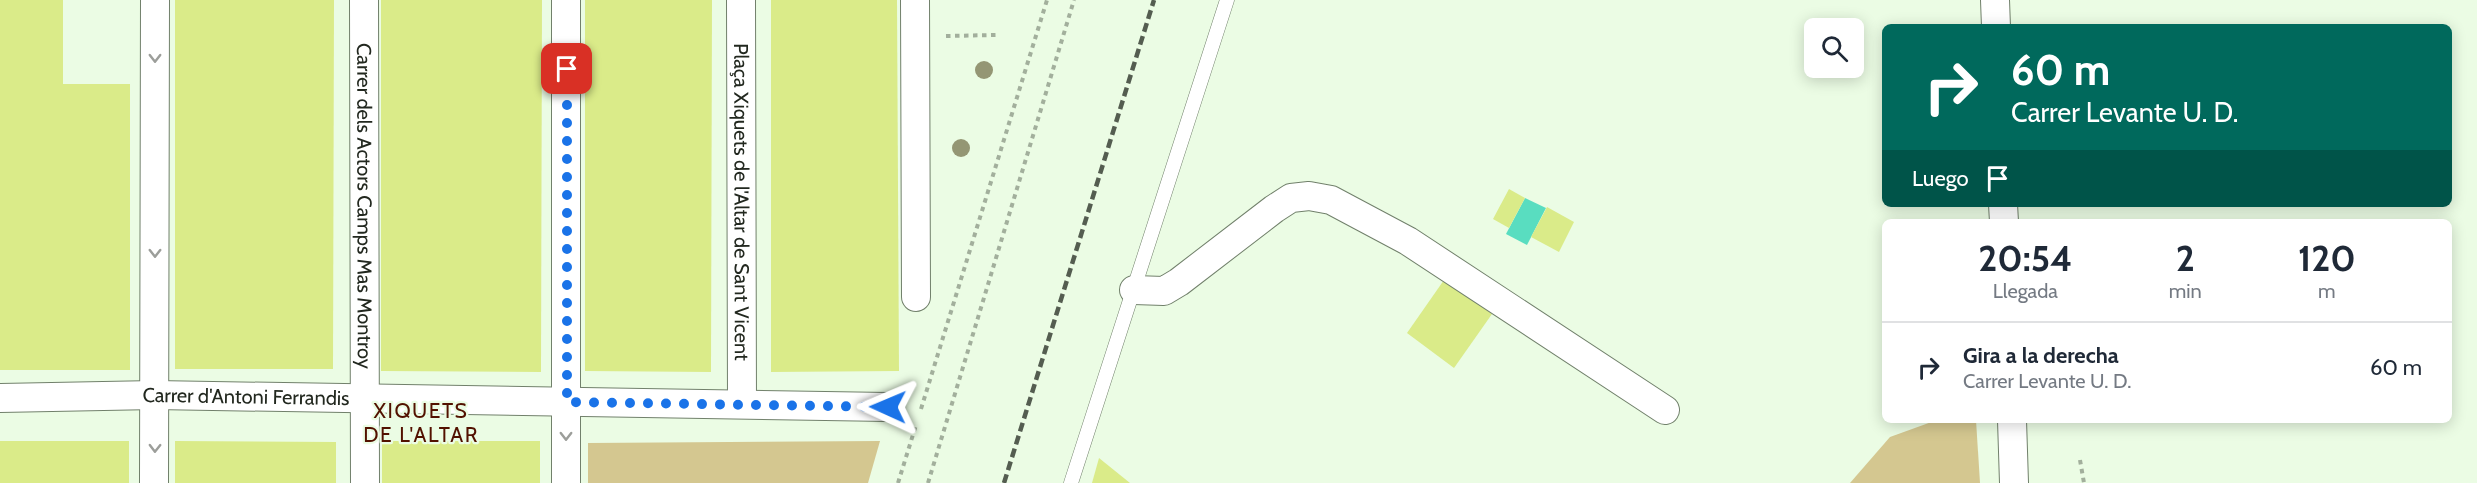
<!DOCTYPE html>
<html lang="es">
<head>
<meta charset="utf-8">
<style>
  :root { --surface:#fff; --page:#f6f6f7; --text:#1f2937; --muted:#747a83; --line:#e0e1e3 }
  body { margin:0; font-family:Cabin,sans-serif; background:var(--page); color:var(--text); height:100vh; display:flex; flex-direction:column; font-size:22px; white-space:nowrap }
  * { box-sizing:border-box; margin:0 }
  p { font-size:20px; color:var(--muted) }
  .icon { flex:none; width:33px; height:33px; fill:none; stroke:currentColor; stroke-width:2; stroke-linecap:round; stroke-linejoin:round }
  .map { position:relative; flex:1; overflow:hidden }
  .details { position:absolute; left:1882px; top:219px; width:570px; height:204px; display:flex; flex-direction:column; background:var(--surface); border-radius:9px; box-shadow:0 3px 15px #0003 }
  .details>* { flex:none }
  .hud { position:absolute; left:1882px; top:24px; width:570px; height:183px; border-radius:9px; box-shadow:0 3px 15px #0003; background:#00695c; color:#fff; overflow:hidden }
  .fabs { position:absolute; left:1804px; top:18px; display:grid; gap:12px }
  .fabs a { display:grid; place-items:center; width:60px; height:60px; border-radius:9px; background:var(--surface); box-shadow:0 3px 15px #0003; font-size:30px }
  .pin { position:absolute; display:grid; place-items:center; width:51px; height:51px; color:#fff; margin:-26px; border-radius:12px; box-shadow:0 3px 9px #0006 }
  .me { position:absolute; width:66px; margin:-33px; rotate:271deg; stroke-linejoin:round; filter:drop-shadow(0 0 4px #0008) }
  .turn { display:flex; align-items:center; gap:21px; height:126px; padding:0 30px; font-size:27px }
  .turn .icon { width:78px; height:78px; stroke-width:2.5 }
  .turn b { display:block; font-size:42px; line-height:51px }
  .then { display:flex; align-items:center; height:57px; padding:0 30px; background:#0003; gap:12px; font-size:22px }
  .eta { display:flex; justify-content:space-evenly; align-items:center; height:102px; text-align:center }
  .eta b { font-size:36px; font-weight:700; line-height:42px }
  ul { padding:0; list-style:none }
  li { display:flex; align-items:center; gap:18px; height:90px; padding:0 30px; border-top:2px solid var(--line) }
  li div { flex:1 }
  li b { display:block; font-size:22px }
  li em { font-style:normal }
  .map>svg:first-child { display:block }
</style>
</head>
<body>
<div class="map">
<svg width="2477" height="483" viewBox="0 0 2477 483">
  <rect width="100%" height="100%" fill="#ebfce4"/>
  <g fill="#d4c790">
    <path d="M1937 420H1976L1980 483H1850L1890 437Z"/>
    <path d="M880 441 868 483H588V443Z"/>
  </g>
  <path fill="#59ddc0" d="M1525 198 1546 208 1527 245 1506 234Z"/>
  <g fill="#daeb89">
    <path d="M0 0H63V84H130V370H0Z"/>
    <path d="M175 0H334L333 369H175Z"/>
    <path d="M381 0H542L541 372 381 371Z"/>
    <path d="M585 0H712L711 372 585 371Z"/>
    <path d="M771 0H897L899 371 771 372Z"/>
    <path d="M1509 189 1525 198 1509 228 1493 219Z"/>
    <path d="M1547 207 1574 222 1559 252 1531 237Z"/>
    <path d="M1444 280 1492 314 1454 368 1407 333Z"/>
    <rect x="0" y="441" width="129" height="42"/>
    <path d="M175 441 336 442V483H175Z"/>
    <rect x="382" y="441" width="158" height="42"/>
    <path d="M1099 458 1130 483H1092Z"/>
  </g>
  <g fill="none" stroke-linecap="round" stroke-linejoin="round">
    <g stroke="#71806b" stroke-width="15">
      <path id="lane" d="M1071 483 1227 0"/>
    </g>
    <g stroke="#71806b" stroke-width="30">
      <g id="street">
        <path id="s1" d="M364 0 365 483"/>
        <path id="s2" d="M741 0 742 404"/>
        <path d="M915 0 916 297"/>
        <path d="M1995 0 1996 27"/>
        <path d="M2003 204 2004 222"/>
        <path d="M1134 290 1164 291 1179 282 1274 209 1291 198 1309 196 1331 200 1408 241 1665 410"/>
        <path id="s3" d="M0 398 155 395 888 407"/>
        <path d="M2012 420 2014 483"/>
        <path d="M154 483 155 0"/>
        <path d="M566 483V0"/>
      </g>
    </g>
    <g stroke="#a2af9c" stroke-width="4" stroke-dasharray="4.5 4.5" stroke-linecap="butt">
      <path d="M946 36 996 35"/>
      <path d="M921 409 1047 0"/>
      <path d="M2080 460 2084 483"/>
      <path d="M898 483 916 425"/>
      <path d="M928 483 1074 0"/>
    </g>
    <use href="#lane" stroke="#fff" stroke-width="14"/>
    <use href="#street" stroke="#fff" stroke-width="28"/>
    <path stroke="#545d50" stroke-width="4.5" stroke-dasharray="9 4.5" stroke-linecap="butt" d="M1004 483 1154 0"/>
  </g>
  <g fill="#949674">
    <circle cx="984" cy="70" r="9"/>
    <circle cx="961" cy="148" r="9"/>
  </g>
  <defs><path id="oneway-chevron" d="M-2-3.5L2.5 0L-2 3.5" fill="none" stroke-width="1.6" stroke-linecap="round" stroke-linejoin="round" transform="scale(1.5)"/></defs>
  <g stroke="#9c9e9a">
    <use href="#oneway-chevron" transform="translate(155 58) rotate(90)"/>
    <use href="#oneway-chevron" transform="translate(155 253) rotate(90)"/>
    <use href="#oneway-chevron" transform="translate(566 436) rotate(90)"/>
    <use href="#oneway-chevron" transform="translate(155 448) rotate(91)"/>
  </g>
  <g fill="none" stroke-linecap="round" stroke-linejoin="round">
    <path stroke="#1a73e8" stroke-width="10" stroke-dasharray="0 18" d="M567 69V402L888 407"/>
  </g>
  <g text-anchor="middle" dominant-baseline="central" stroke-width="4.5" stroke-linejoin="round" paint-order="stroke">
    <g font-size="20" fill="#22281f" stroke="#ebfce4">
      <text stroke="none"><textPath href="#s2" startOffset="202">Plaça Xiquets de l'Altar de Sant Vicent</textPath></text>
      <text stroke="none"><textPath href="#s1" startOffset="206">Carrer dels Actors Camps Mas Montroy</textPath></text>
      <text stroke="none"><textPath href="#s3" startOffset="246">Carrer d'Antoni Ferrandis</textPath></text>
    </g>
    <g font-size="21" letter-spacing="1.5" fill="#521100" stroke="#ebfce4">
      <text x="421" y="410">XIQUETS<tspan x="421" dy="24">DE L'ALTAR</tspan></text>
    </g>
  </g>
</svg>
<div class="fabs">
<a><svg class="icon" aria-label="search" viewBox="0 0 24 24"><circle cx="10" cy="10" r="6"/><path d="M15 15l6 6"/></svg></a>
</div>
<div class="pin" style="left:567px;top:69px;background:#d93025"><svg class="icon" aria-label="arrive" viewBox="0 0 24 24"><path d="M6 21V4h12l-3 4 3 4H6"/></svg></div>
<svg class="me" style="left:888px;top:407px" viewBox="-20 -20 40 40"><path d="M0-17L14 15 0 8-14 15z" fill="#1a73e8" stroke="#fff" stroke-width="4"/></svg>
<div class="hud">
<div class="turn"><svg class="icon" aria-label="right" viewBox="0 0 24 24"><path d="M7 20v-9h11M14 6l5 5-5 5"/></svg><div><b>60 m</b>Carrer Levante U. D.</div></div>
<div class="then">Luego<svg class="icon" aria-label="arrive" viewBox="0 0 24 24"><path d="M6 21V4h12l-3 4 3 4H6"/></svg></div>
</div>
<section class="details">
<div class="eta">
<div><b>20:54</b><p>Llegada</p></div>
<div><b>2</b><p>min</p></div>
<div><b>120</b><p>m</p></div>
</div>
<ul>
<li><svg class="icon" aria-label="right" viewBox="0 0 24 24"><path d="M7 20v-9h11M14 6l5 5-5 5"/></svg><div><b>Gira a la derecha</b><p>Carrer Levante U. D.</p></div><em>60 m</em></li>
</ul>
</section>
</div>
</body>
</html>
